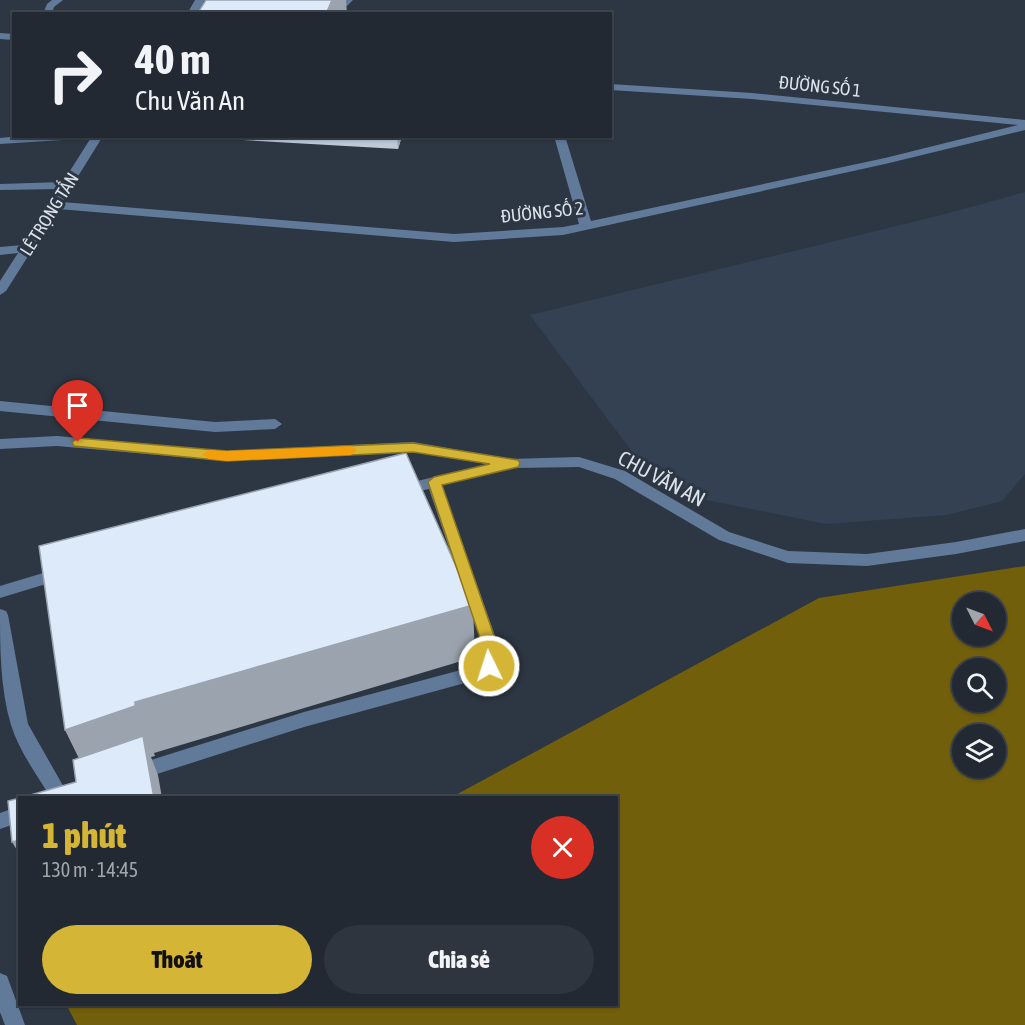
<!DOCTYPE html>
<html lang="vi">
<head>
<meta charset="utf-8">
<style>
  :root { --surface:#222932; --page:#2e353e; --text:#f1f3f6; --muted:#a2a6ac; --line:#3f454d; --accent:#d5b535 }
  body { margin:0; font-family:"Asap Condensed",sans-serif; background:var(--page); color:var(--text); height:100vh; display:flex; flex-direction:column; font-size:22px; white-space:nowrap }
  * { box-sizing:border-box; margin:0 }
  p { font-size:20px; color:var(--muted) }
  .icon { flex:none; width:33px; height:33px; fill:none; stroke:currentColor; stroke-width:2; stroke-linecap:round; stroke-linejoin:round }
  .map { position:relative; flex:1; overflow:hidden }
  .side { position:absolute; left:18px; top:796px; width:600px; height:210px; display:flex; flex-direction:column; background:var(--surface); border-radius:0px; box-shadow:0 2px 4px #0004,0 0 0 2px var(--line) }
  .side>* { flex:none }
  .top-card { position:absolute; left:12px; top:12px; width:600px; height:126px; border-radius:0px; box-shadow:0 2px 4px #0004,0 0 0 2px var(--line); background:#222932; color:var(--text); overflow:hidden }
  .needle { width:39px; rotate:132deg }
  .fabs { position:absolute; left:952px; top:592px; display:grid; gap:12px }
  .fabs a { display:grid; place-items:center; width:54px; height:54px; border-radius:50%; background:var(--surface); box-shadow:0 2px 4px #0004,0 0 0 2px var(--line); font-size:30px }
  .pin { position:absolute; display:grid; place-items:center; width:51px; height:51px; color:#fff; margin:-62px -26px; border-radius:50% 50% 50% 0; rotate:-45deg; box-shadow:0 0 6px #0007 }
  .pin .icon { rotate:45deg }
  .me { position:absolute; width:66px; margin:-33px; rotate:356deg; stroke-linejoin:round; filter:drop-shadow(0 0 4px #0008) }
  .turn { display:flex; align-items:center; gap:21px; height:126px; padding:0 24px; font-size:27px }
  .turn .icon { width:78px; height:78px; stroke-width:2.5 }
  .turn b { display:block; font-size:42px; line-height:51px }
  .round { display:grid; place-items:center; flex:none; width:63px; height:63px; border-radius:32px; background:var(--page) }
  .headline { display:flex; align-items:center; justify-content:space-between; height:102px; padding:0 24px }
  h1 { font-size:36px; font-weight:800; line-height:45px; color:var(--accent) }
  .cta { display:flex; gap:12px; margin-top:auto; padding:12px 24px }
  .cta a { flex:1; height:69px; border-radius:36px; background:var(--accent); color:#111; font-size:24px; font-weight:800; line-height:69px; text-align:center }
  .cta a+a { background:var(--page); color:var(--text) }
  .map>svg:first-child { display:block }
</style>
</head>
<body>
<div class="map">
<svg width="1025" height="1025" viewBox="0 0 1025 1025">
  <rect width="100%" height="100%" fill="#2d3743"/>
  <path fill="#344153" d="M1025 192V474L1002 501 946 515 826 524 682 495 636 457 530 315 942 215Z"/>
  <path fill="#725f0c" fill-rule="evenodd" d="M1025 566V1025H77L67 1006 616 1005V798H450L819 598ZM963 603H996V636H963ZM963 669H996V702H963ZM963 735H996V768H963Z"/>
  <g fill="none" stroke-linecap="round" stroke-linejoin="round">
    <g fill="#617a9a" fill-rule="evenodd">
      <path d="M52 0H63L54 7 52 14H43L47 4Z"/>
      <path d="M195 0H205L196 14H187Z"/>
      <path d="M343 0H353L347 6 342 3Z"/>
      <path d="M0 33 14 34V40L0 39Z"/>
      <path d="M610 84 752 93 1025 120V130L885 164 563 235 454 242 58 209 6 291 0 295V281L18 253 0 255V247L23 245 59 189 0 190V184L63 182 92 136H103L62 202 454 234 563 227 579 224 554 136H565L591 221 885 158 1018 125 752 99 610 90Z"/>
      <path d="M20 136H83L78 139 0 144V138Z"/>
      <path d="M0 401 215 422 275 419 282 424 275 429 215 432 0 411Z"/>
      <path d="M57 436 227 451 413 442 510 459 579 457 625 471 729 532 788 551 867 554 956 542 1025 529V541L956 554 867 566 788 563 719 540 615 479 579 467 513 468 442 485 501 653 495 671 476 680 304 727 135 781 129 779 126 773 129 767 135 765 304 712 472 667 482 662 485 653 429 489 401 495 394 490 401 485 487 464 413 452 227 461 57 446 0 449V439Z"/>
      <path d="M63 567 69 569 71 573 69 577 0 598V586Z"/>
      <path d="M0 609 6 611 8 615 28 724 70 798H51C37 775 19 751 11 725 0 688 0 647 0 609Z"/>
      <path d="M20 806V822L0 829V813Z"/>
      <path d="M0 973 7 976 25 1025H5L0 1012Z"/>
    </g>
  </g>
  <path fill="#bec9d6" d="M173 136H402L398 149Z"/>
  <g fill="#9ba4ae">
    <path d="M332 0H346L347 14H326Z"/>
    <path d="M397 136H402L398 149Z"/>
    <path d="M473 605 475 657 154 753 155 756 151 757 158 775 162 798H154L89 779 65 730 135 702Z"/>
    <path d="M20 840V855L12 842Z"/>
  </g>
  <g fill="#ddeaf9" stroke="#9ba4ae" stroke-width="1.5">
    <path d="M206 0H332L326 14H197Z"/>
    <path d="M406 453 473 605 135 702V706L65 730 39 546Z"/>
    <path d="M143 736 154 798H20L76 782 73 760Z"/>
    <path d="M20 798V840L12 842 8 801Z"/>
  </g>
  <path fill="#d5b535" stroke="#8a7622" stroke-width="1.5" d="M78 438 227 451 413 443 518 460 520 463 518 467 442 485 500 653 495 670 489 672 484 670 482 666 485 653 428 482 434 477 490 464 413 452 227 461 74 446 72 442Z"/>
  <path fill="#f59e0b" d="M351 446 357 450 351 455 227 461 209 459 202 454 209 450 227 451Z"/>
  <g text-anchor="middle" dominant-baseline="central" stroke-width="6" stroke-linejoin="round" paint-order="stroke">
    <g font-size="18" fill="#dce2ea" stroke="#2d3743">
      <text transform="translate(820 86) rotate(6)">ĐƯỜNG SỐ 1</text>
      <text transform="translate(542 212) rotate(-6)">ĐƯỜNG SỐ 2</text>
      <text transform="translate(49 214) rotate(-58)">LÊ TRỌNG TẤN</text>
    </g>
    <g font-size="21" fill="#dce2ea" stroke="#2d3743">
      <text transform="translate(662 478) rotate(28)">CHU VĂN AN</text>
    </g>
  </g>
</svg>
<div class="fabs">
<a><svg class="needle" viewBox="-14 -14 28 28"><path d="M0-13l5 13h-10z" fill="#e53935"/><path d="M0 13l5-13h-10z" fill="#a2a6ac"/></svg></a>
<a><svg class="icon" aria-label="search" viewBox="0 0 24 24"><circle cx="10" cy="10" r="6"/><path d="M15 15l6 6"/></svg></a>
<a><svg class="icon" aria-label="layers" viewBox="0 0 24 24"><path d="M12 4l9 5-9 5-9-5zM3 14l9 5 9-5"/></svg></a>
</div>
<div class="pin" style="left:78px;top:442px;background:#d93025"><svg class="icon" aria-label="arrive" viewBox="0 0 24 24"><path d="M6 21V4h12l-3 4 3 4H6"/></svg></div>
<svg class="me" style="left:489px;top:666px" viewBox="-20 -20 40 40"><circle r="17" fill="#d5b535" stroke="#fff" stroke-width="3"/><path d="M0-11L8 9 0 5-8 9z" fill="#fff"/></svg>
<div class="top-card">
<div class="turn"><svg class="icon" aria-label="right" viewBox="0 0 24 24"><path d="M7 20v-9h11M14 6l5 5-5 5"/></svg><div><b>40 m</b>Chu Văn An</div></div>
</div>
<section class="side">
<div class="headline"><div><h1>1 phút</h1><p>130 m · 14:45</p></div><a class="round" style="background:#d93025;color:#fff"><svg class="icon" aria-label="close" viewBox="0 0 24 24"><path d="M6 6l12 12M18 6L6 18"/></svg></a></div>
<div class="cta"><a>Thoát</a><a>Chia sẻ</a></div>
</section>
</div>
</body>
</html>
